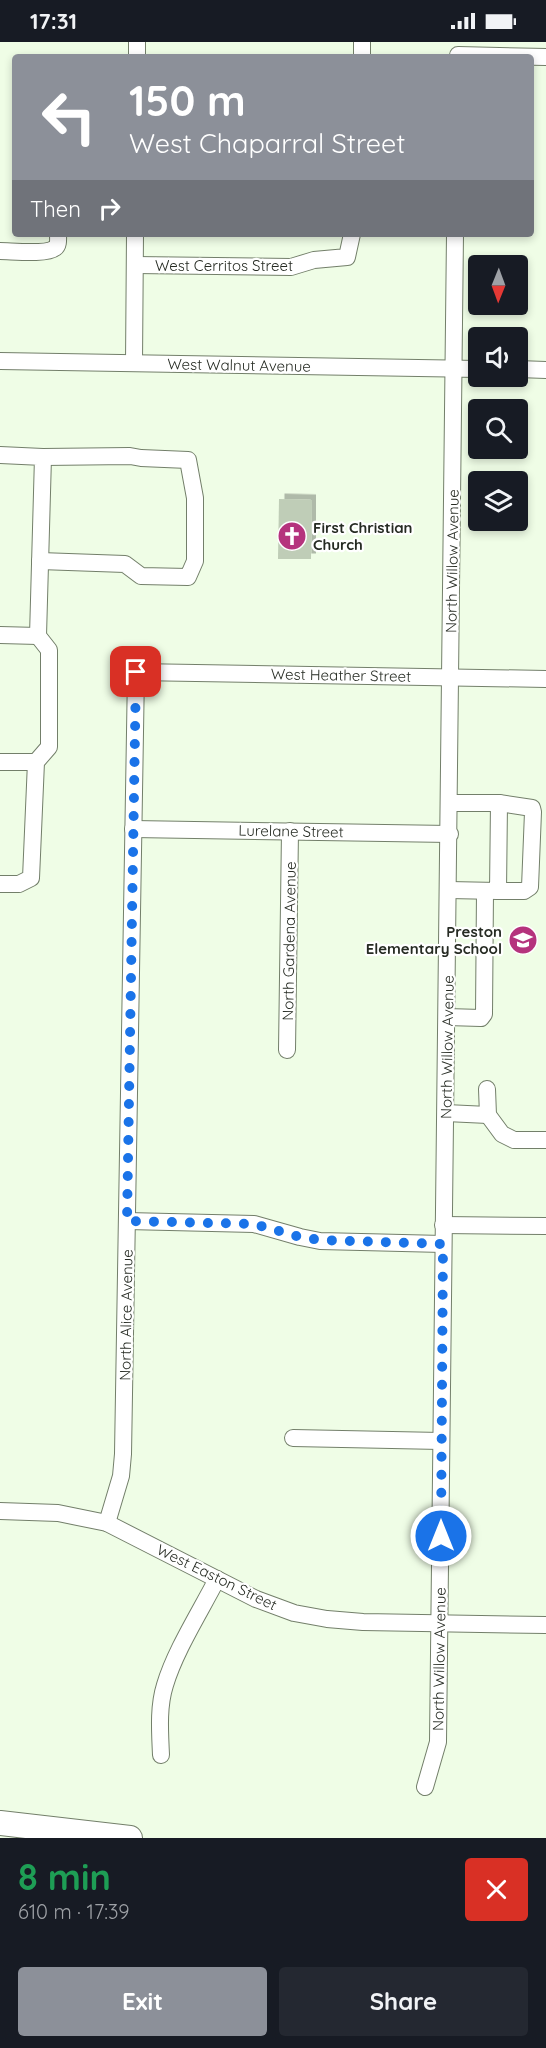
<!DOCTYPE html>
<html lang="en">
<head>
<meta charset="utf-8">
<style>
  :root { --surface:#171b24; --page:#242831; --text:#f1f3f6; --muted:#9ea1a6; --accent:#8c9099 }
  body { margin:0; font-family:Quicksand,sans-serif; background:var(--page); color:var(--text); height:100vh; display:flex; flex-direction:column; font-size:22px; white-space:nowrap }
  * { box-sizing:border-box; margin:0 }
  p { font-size:20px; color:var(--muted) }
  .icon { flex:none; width:33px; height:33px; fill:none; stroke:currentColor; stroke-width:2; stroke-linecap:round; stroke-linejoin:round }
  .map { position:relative; height:1796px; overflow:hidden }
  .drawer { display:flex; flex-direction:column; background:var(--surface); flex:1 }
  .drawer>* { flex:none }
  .guide { position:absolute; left:12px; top:12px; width:522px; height:183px; border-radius:6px; box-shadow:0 3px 9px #0003; background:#8c9099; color:#fff; overflow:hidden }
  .needle { width:39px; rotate:181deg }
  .tools { position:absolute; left:468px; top:213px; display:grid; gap:12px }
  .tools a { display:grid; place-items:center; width:60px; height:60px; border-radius:6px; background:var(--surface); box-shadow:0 3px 9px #0003; font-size:30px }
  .pin { position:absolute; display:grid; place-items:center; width:51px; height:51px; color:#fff; margin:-26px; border-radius:12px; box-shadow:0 3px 9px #0006 }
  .me { position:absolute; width:66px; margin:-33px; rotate:0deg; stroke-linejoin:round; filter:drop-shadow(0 0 4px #0008) }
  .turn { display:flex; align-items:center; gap:21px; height:126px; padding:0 18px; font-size:27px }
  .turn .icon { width:78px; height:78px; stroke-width:2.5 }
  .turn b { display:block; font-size:42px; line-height:51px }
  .then { display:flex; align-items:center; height:57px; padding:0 18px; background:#0003; gap:12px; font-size:22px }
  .round { display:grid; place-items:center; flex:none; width:63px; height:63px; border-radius:6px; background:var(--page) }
  .summary { display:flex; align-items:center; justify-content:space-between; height:102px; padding:0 18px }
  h1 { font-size:36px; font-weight:700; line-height:45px; color:#1e9e55 }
  .action { display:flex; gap:12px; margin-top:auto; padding:12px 18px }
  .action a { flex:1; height:69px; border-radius:6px; background:var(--accent); color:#fff; font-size:24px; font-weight:700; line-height:69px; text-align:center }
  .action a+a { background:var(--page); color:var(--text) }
  .status { display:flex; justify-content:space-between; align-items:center; height:42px; padding:0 30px; background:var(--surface); direction:ltr }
  .status svg { height:16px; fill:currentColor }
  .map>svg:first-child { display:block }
</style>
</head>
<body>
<div class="status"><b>17:31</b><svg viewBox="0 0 49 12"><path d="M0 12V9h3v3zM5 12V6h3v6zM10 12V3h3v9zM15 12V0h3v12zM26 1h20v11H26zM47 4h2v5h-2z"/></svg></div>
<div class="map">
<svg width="546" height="1796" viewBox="0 0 546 1796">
  <defs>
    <filter id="shadow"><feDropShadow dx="5.5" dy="-5.5" stdDeviation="0" flood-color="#0004"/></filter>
  </defs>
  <rect width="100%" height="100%" fill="#effde6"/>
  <path fill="#bfcdb7" filter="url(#shadow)" d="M279 457 312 458 311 517H278Z"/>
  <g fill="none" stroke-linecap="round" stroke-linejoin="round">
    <g stroke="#737f6a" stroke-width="18">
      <g id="minor">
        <path d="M458 13 546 15"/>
        <path d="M137 15V0"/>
        <path d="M362 15V0"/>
        <path d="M0 209C12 209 46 213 55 206 59 203 58 197 58 192"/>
        <path d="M135 223 291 225 314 218 347 215 352 192"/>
        <path d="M0 319 478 327"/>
        <path d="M134 321 135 192"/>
        <path d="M518 327 546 328"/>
        <path d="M0 413 43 415 38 594 49 608V705L36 720 31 836 19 842H0"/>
        <path d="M40 519 125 522 141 534 188 535 195 519V456L188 418 141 416 130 414 43 415"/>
        <path d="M0 593 38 594"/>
        <path d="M0 720H36"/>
        <path d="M133 787 450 792"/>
        <path d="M449 848 498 849 499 761H450"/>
        <path d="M498 849H524L530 845 533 770 532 766 499 761"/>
        <path d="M447 975 481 976 484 972 485 849"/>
        <path d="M287 1008 290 789"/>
        <path d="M487 1047 488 1073 502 1092 514 1098H546"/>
        <path d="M446 1071 488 1073"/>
        <path d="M127 1179 254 1182 300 1195 320 1199 443 1202"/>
        <path d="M443 1183 546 1184"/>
        <path d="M293 1396 441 1399"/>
        <path d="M0 1469 58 1471 107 1481 256 1557 294 1571 327 1577 363 1580 546 1583"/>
        <path d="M107 1481 121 1434 123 1412 136 630 546 637"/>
        <path d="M161 1713C160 1690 158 1665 165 1643 175 1609 200 1570 217 1537"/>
        <path d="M425 1745 438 1700 455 192"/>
      </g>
    </g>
    <g stroke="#737f6a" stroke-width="26">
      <path id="highway" d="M0 1781 130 1796"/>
    </g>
    <use href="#minor" stroke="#fff" stroke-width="16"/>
    <use href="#highway" stroke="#fff" stroke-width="24"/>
  </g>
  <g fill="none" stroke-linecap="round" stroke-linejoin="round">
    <path stroke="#1a73e8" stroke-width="10" stroke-dasharray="0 18" d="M136 630 127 1179 254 1182 300 1195 320 1198 443 1202 441 1494"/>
  </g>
  <defs>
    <g id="church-disc" transform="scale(1.5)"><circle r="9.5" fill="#b5337d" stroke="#fff"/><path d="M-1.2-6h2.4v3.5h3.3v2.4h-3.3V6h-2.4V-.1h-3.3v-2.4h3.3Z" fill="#fff"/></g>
    <g id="school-disc" transform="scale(1.5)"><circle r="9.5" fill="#b5337d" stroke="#fff"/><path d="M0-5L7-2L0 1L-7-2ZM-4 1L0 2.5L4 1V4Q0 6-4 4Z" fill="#fff"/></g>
  </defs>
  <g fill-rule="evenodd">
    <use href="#church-disc" x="292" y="494"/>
    <use href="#school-disc" x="523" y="898"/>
  </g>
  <g text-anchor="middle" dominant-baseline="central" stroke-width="4.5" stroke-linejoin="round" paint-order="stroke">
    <g font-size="15" fill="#262b23" stroke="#fff">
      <text x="224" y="223">West Cerritos Street</text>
      <text transform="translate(239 323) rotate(1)">West Walnut Avenue</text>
      <text transform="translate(452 519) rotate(-89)">North Willow Avenue</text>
      <text transform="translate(341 633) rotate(1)">West Heather Street</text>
      <text transform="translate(291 789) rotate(1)">Lurelane Street</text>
      <text transform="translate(289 899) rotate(-89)">North Gardena Avenue</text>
      <text transform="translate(447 1005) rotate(-89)">North Willow Avenue</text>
      <text transform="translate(126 1273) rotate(-89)">North Alice Avenue</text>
      <text transform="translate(217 1535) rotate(26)">West Easton Street</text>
      <text transform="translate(439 1617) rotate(-89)">North Willow Avenue</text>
    </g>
    <g font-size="15" font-weight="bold" fill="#262b23" stroke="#fff" text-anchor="start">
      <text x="313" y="485">First Christian<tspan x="313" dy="17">Church</tspan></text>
      <text x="502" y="889" text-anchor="end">Preston<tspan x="502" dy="17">Elementary School</tspan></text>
    </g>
  </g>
</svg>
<div class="tools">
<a><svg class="needle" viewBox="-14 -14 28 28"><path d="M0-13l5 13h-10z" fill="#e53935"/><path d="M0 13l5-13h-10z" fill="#9ea1a6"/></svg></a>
<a><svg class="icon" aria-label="sound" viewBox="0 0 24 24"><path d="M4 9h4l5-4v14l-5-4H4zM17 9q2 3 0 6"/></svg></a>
<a><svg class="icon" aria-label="search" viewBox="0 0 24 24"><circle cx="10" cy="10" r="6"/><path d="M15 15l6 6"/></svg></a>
<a><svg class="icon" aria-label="layers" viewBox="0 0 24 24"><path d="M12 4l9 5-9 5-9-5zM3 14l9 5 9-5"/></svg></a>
</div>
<div class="pin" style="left:136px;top:630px;background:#d93025"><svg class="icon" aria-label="arrive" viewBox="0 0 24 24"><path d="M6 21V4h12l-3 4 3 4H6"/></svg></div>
<svg class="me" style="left:441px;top:1494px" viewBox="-20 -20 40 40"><circle r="17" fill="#1a73e8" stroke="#fff" stroke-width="3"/><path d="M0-11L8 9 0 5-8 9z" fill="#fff"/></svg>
<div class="guide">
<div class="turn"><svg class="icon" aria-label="left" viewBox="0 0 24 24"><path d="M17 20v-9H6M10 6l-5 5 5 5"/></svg><div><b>150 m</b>West Chaparral Street</div></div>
<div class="then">Then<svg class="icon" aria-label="right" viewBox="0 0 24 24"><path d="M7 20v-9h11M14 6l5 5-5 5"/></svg></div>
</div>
</div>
<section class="drawer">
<div class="summary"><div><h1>8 min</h1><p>610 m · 17:39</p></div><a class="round" style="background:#d93025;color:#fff"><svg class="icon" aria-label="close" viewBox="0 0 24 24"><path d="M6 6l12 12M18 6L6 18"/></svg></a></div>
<div class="action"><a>Exit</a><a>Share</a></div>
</section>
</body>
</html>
